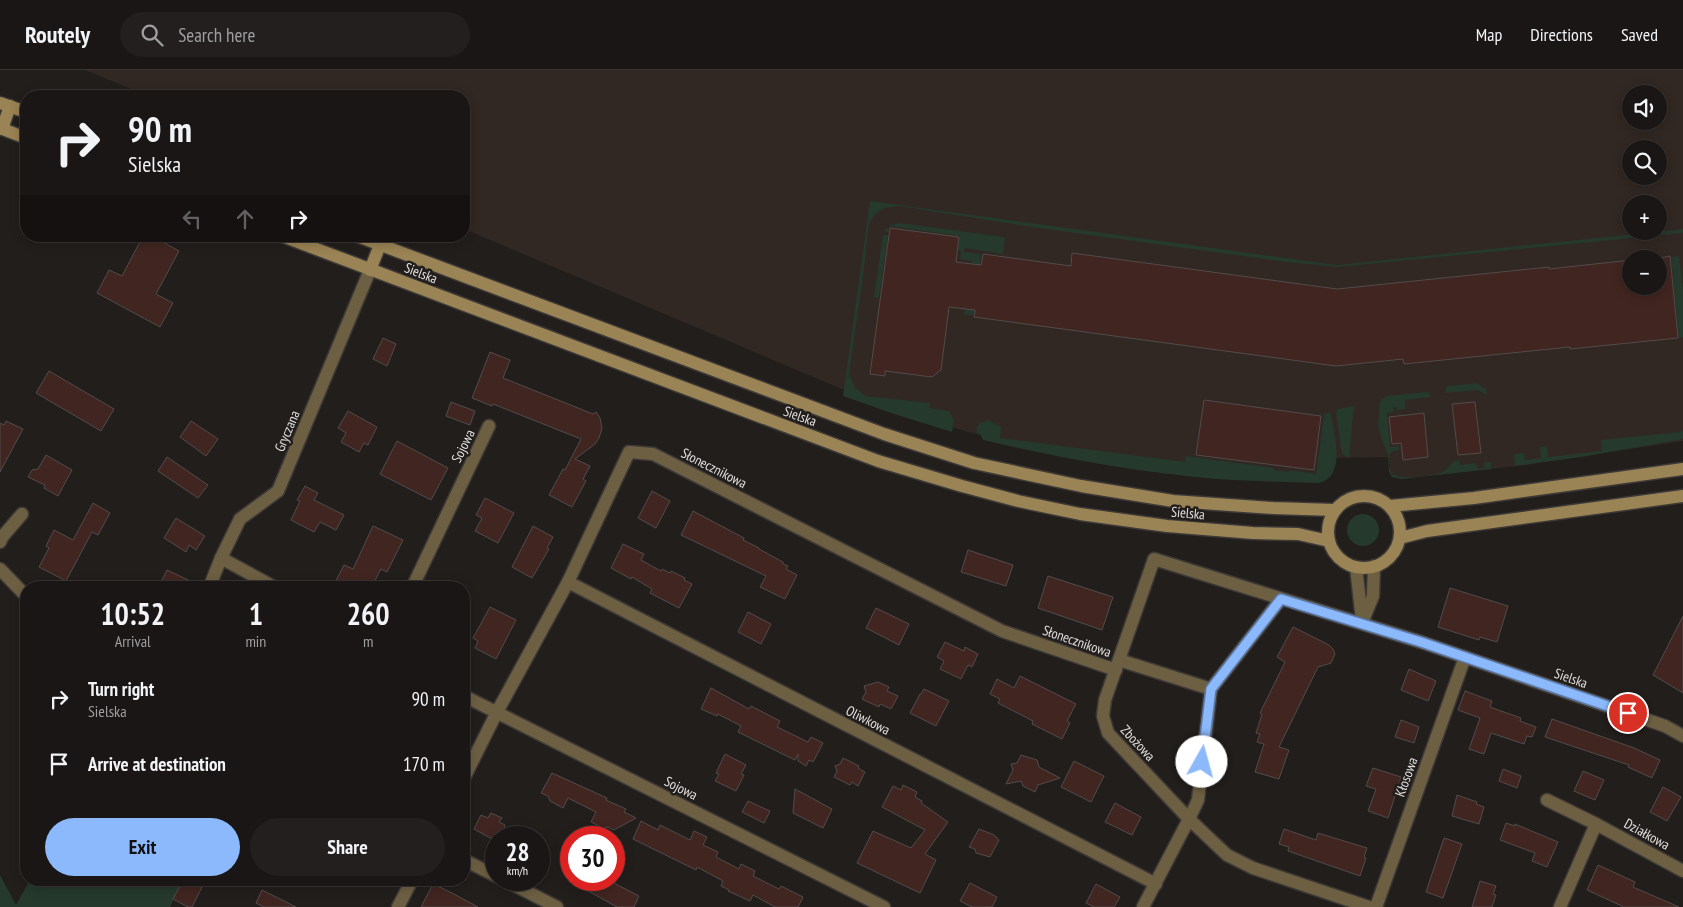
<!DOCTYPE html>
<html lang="en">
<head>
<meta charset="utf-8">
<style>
  :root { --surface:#1a1615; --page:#231f1e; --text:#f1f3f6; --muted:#9f9fa0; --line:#383534; --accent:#8cb9fc }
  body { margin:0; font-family:"PT Sans Narrow",sans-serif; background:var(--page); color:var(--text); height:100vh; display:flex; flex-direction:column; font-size:19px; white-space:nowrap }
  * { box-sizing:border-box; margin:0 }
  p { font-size:16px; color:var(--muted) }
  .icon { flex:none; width:28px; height:28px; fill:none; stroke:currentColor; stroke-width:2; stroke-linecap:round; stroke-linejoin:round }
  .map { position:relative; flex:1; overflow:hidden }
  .panel { position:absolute; left:20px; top:511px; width:450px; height:305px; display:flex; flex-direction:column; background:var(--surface); border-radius:20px; box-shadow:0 2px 12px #0003,0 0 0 1px var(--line) }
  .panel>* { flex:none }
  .top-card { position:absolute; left:20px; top:20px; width:450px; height:152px; border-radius:20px; box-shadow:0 2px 12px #0003,0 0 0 1px var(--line); background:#1a1615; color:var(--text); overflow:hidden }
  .fabs { position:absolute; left:1622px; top:15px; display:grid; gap:10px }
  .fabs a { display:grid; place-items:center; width:45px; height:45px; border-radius:50%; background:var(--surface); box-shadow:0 2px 12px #0003,0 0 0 1px var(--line); font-size:25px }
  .speed { position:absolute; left:485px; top:756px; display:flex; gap:10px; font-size:25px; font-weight:700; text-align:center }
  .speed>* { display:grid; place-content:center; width:65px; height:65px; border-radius:50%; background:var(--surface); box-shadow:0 2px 12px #0003,0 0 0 1px var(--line); line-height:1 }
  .speed small { font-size:12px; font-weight:400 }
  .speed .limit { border:8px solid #d22; background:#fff; color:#111 }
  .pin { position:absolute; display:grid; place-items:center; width:42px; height:42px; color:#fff; margin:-21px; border:2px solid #fff; border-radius:50%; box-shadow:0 1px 5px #0007 }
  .me { position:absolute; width:55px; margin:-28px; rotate:7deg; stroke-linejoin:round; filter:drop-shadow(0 0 4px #0008) }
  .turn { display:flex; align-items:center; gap:18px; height:105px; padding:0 25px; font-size:22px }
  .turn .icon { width:65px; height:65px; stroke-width:2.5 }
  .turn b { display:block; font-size:35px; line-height:42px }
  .lanes { display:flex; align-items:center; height:48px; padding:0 25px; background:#0003; justify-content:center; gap:25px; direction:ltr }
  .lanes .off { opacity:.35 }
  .eta { display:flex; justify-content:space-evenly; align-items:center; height:85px; text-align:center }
  .eta b { font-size:30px; font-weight:700; line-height:35px }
  .button { display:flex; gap:10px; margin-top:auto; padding:10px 25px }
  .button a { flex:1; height:58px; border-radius:30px; background:var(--accent); color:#111; font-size:20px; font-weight:700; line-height:58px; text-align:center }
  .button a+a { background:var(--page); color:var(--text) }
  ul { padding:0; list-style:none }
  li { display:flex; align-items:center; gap:15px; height:65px; padding:0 25px }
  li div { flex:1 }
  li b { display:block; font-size:19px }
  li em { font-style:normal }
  header { display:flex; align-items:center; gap:30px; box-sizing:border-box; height:70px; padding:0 25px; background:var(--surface); border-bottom:1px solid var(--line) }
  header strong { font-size:24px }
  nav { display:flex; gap:28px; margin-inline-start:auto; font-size:18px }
  .search { width:350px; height:45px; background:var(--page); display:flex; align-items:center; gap:12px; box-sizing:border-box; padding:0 18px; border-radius:28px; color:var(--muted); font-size:19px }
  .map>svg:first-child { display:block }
</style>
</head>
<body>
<header>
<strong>Routely</strong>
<div class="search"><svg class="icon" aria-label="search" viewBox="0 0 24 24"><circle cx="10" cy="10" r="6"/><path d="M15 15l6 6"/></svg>Search here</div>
<nav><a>Map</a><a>Directions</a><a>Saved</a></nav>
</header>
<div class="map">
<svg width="1683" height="837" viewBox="0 0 1683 837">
  <rect width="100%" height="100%" fill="#221e1c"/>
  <path fill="#312723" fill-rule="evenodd" d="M85 0H1683V371L1525 395 1401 409 1394 407 1390 400 1389 387 1335 388 1325 411 1001 371 919 348 844 320 464 159V26H148ZM1631 24H1659V51H1631ZM1631 79H1659V106H1631ZM1631 134H1659V161H1631ZM1631 189H1659V216H1631Z"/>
  <g fill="#25392d">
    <path d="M870 131 1337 195 1683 159V163L1338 197 1286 192 1024 156 899 136 885 138 876 143 869 154 863 207 849 304 855 318 866 326 930 333 929 338 949 341 954 350 952 362 888 342 843 326Z"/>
    <path d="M900 153 1004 167 1005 169 1003 184 964 178V182L981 184 973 245H964L972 191 960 189 961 181 957 180 960 166 889 156 888 162 884 161 890 155Z"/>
    <path d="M883 165H888L879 228 874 227Z"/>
    <path d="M1679 186 1683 220V267L1679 268 1671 187Z"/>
    <path d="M1477 313 1486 319 1487 324H1485L1478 320 1445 323 1446 317 1449 316Z"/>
    <path d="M1428 322 1431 327 1405 330V339L1397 340 1396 337 1393 338V342L1387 343 1390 377 1399 376V380L1393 381 1390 384C1389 390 1388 400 1393 404 1398 410 1432 406 1440 403 1449 400 1450 391 1459 390L1460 395 1476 393 1478 399 1484 398V392H1491V399L1401 409 1392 407 1389 402 1388 385 1381 367 1378 355 1380 332 1386 326Z"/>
    <path d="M1354 336 1349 388 1342 384 1336 343 1338 339Z"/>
    <path d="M1328 342 1331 344C1334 363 1347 408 1318 413 1284 412 1250 411 1216 409 1137 402 1060 388 983 370L980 364 976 363 977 357 980 353 988 350 1001 357 1000 368 1185 392 1186 386 1274 398V400L1289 402V400L1316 404 1324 345Z"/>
    <path d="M1683 360V369L1581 387 1515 396 1514 384 1524 383 1525 390 1541 388 1540 377 1547 376 1548 387 1602 381 1601 370 1680 362Z"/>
    <circle cx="1363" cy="460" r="16"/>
    <path d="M0 805 16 835 30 810H183L170 837H0Z"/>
  </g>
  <g fill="#412520" stroke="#514c4b">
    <path d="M890 158 959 167 956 192 981 195 983 184 1071 196 1072 183 1337 219 1549 197V199L1631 190V216H1659V188L1670 186 1678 268 1570 279V277L1404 294 1403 289 1336 296 974 247 975 240 949 237 941 300 932 307 885 301V306L870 304Z"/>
    <path d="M143 166H152L179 181 156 224 173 233 160 257 97 223 109 200 122 206Z"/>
    <path d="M383 268 396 274 387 296 373 289Z"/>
    <path d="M490 282 510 290 503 308 593 344 596 342 600 348 602 358 599 368 595 374 575 389 590 396 583 409 586 411 572 437 549 425 563 399 565 400 581 369 493 334 492 336 472 328Z"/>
    <path d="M49 301 114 339 101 361 36 323Z"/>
    <path d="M1204 330 1321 346 1314 400 1196 385Z"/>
    <path d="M451 332 475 341 470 355 446 346Z"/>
    <path d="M1475 332 1481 383 1458 385 1452 334Z"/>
    <path d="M348 341 377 357 368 375 364 373 359 382 341 372 346 363 338 358Z"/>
    <path d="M1424 343 1428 387 1403 390 1401 373 1392 374 1389 347Z"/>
    <path d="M6 351 23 359 0 402V353L4 355Z"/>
    <path d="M191 351 218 369 206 386 180 367Z"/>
    <path d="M397 371 448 398 431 430 380 404Z"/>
    <path d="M46 385 72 400 58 426 44 418 45 415 28 407 32 400 38 399Z"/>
    <path d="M167 387 208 415 198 428 158 401Z"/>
    <path d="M305 416 318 423 314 430 344 445 336 460 320 452 314 462 291 450 300 431 297 430Z"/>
    <path d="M652 421 670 431 656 458 638 448Z"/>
    <path d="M485 428 514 443 498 473 475 461 482 448 476 445Z"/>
    <path d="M93 433 110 443 98 465 92 462 66 511 39 497 49 478 46 476 54 460 73 470Z"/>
    <path d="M693 441 744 468 743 470 759 478V479L783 492V494L788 496 786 499 797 505 785 529 760 517 766 506 681 465Z"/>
    <path d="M176 448 205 466 196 480 189 475 186 482 164 468Z"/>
    <path d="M373 456 403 470 387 502 381 499 371 518H332L344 495 353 499Z"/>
    <path d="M533 456 553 467 547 478 549 479 532 508 512 497Z"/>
    <path d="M623 474 644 484 641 490 661 501 662 499 670 503 671 501 685 508 684 510 692 514 679 538 650 523 652 519 632 507 631 509 611 498Z"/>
    <path d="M968 480 1013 495 1006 516 961 502Z"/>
    <path d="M167 500 201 516V518H158Z"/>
    <path d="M1048 506 1113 527 1102 560 1038 538Z"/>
    <path d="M1450 518 1508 536 1497 572 1480 567 1479 570 1438 557Z"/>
    <path d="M490 537 516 550 496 589 475 578 478 571 473 568Z"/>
    <path d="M876 538 909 554 899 575 866 558Z"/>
    <path d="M748 542 771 554 761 574 738 562Z"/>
    <path d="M1683 546V623L1653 605Z"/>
    <path d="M1293 557 1329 575 1333 579 1335 584 1331 593 1318 597 1279 677 1289 680 1279 709 1255 702 1264 674 1257 672 1260 664 1256 663 1262 644 1260 643 1285 592 1277 587Z"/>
    <path d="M945 572 964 581 965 577 978 584 972 597 968 595 961 609 940 599 944 591 937 587Z"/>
    <path d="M1409 599 1436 611 1428 631 1401 620Z"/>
    <path d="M1020 606 1076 634 1067 651 1070 653 1062 669 1032 654 1033 651 998 633 1000 629 990 624 997 609 1014 618Z"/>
    <path d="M878 612 889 617 887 621 898 626 891 639 880 634 879 637 862 629 866 622 864 616Z"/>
    <path d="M711 618 749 639 751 636 780 651 777 657 808 672 811 667 823 673 813 692 809 690 806 696 798 691V684L795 690 738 662 741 656 718 644 717 646 701 639Z"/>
    <path d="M924 619 949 631 936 656 910 643 920 624H921Z"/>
    <path d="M1465 621 1492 631 1490 637 1521 648 1520 651 1536 657 1532 667 1527 666 1524 674 1491 663 1484 684 1469 679 1480 648 1458 640Z"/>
    <path d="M1552 649 1634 678 1660 690 1652 708 1628 697 1629 695 1545 667Z"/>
    <path d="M1401 650 1419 657 1414 673 1395 667Z"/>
    <path d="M725 684 746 695 741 704 744 705 736 721 715 711 719 704 716 703Z"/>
    <path d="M1021 685 1037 690 1039 697 1060 708 1038 715 1035 722 1023 716 1021 711 1006 714 1013 700 1011 694 1017 693Z"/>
    <path d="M843 688 859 696 858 698 865 702 858 716 852 712 850 715 834 707 837 701 835 696 840 694Z"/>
    <path d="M1074 691 1104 706 1091 732 1061 717Z"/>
    <path d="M1373 698 1401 707 1388 748 1368 741 1376 719 1366 716Z"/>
    <path d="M1503 699 1521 706 1517 718 1499 711Z"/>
    <path d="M1583 701 1604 710 1595 730 1574 721Z"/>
    <path d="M552 703 607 728 606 730 626 739 624 742 636 748 614 760 608 757 603 758 591 752 596 742 568 728 563 738 550 731 548 726 541 723Z"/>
    <path d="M903 715 917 722 915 727 922 731 921 733 948 752 925 784 936 790 920 823 857 793 873 761 911 778 925 760 882 737 893 716 901 720Z"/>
    <path d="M1663 717 1681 727 1667 751 1650 742Z"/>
    <path d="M795 719 832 739 823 758 793 743Z"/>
    <path d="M1457 725 1477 732 1476 734 1484 737 1479 754 1452 746Z"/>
    <path d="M748 731 770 741 764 753 742 742Z"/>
    <path d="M1115 733 1141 747 1132 765 1105 752Z"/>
    <path d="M491 743 502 748 499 752 505 755 504 757 525 768H490L474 759 481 745 488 748Z"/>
    <path d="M641 751 658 760 660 755 690 770 694 761 707 767 703 775 718 782 716 787 739 799 741 794 755 801 753 806 779 819 781 816 803 827 798 837H775L753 825 750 831 728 821 729 820 721 816 723 811 697 797 696 800 633 769Z"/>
    <path d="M1506 753 1515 756V754L1558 772 1547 797 1532 791 1535 783 1500 770Z"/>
    <path d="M979 759 994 765 999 770 990 787 976 783 975 779 969 777Z"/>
    <path d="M1284 759 1316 770 1318 763 1367 778 1364 787 1366 788 1360 806 1288 781 1289 777 1279 774Z"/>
    <path d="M1444 768 1462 774 1443 828 1426 822Z"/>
    <path d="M1598 795 1635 812 1633 817 1679 837H1624L1587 820Z"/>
    <path d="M183 810H193L203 815 192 837H188L173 829Z"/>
    <path d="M568 810H608L639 826 634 837H617Z"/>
    <path d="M1480 811 1496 816 1493 824 1496 825 1492 837H1472Z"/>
    <path d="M970 813 997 827 992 837H972L960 831Z"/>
    <path d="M433 814 450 822 478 837H421Z"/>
    <path d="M1096 814 1120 827 1114 837H1094L1086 833Z"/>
    <path d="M262 820 296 837H264L256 833Z"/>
  </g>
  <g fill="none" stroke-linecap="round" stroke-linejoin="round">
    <g stroke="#3d3937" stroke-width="15">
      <g id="minor">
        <path d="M0 472 3 466 22 444"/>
        <path d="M221 488 276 518"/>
        <path d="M1356 497 1362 550"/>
        <path d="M0 499 26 526"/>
        <path d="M568 512 1156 814"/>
        <path d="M209 518 221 488 240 449 278 421 370 200"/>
        <path d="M412 518 489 356"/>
        <path d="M1281 529 1211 619 1198 730 1189 749 1227 785 1253 798 1369 837"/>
        <path d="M1362 553 1373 526 1374 496"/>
        <path d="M1119 590 1211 619"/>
        <path d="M464 626 884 837"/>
        <path d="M464 708 497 642 568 512 629 382 653 384 1002 561 1116 600"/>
        <path d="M1547 730 1596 754 1683 801"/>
        <path d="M464 790 496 806"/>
        <path d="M504 810 557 837"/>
        <path d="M398 837 412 810"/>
        <path d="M1143 837 1189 749 1108 663 1103 646 1105 630 1154 489 1421 572 1665 656 1683 666"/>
        <path d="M1376 837 1465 587"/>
        <path d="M1560 837 1596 754"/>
      </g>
    </g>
    <g stroke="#3d3937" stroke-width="15">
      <g id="secondary">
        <path d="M0 33 26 42"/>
        <path d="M0 58 26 68"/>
        <path d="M2 59 10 36"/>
        <path d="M282 166 878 391 962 416 1018 431 1080 444 1167 456 1253 463 1298 464 1329 471"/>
        <path d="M357 166 884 364 974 393 1081 416 1173 431 1273 438 1335 440"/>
        <path d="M370 200 380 175"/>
        <circle cx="1364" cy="462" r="36"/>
        <path d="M1390 436 1474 428 1683 399"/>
        <path d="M1400 468 1427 461 1683 426"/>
      </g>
    </g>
    <use href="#minor" stroke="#6d5f42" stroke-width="12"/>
    <use href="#secondary" stroke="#9a8354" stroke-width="12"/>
  </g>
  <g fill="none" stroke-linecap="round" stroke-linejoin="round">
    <g stroke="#5b78a4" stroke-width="12">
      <path id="route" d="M1202 692 1211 619 1281 529 1421 572 1628 643"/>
    </g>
    <use href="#route" stroke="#8cb9fc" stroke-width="9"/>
  </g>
  <g text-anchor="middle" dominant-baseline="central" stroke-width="5" stroke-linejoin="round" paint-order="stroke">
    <g font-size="14" fill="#e1dedd" stroke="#221e1c">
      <text transform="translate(421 203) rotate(21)">Sielska</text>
      <text transform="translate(800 346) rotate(20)">Sielska</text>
      <text transform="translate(287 361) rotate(-67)">Gryczana</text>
      <text transform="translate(463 376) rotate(-64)">Sojowa</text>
      <text transform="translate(714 398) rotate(27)">Słonecznikowa</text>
      <text transform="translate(1188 443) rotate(5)">Sielska</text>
      <text transform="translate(1077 571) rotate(19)">Słonecznikowa</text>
      <text transform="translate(1571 608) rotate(19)">Sielska</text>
      <text transform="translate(868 650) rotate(27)">Oliwkowa</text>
      <text transform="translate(1138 673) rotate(47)">Zbożowa</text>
      <text transform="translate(1406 707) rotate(-70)">Kłosowa</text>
      <text transform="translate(681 718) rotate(27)">Sojowa</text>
      <text transform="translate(1647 764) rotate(29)">Działkowa</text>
    </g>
  </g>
</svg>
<div class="fabs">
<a><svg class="icon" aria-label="sound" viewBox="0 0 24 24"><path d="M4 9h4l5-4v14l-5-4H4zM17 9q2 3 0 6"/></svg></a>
<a><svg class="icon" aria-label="search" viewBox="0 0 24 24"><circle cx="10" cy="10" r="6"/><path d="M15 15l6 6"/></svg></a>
<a>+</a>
<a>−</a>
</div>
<div class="speed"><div>28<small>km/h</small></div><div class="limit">30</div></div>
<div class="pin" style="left:1628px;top:643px;background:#d93025"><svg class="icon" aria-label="arrive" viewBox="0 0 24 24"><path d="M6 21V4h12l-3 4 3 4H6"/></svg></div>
<svg class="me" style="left:1202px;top:692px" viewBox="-20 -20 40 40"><circle r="19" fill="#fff"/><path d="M0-13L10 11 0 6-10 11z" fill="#8cb9fc"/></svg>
<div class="top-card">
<div class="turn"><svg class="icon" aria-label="right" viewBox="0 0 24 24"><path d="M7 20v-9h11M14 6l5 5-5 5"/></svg><div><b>90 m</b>Sielska</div></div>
<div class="lanes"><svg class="icon off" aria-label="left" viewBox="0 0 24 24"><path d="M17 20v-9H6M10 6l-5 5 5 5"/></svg><svg class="icon off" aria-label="ahead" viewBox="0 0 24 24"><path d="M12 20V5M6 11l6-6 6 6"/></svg><svg class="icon" aria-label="right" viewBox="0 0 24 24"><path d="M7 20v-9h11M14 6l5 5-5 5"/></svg></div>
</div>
<section class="panel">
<div class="eta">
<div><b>10:52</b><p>Arrival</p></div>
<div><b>1</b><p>min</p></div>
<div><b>260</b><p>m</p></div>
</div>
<ul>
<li><svg class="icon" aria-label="right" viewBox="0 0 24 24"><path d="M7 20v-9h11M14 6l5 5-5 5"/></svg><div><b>Turn right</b><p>Sielska</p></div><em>90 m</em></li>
<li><svg class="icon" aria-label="arrive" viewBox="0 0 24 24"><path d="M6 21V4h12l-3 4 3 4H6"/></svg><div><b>Arrive at destination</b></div><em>170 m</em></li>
</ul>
<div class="button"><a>Exit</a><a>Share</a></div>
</section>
</div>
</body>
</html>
